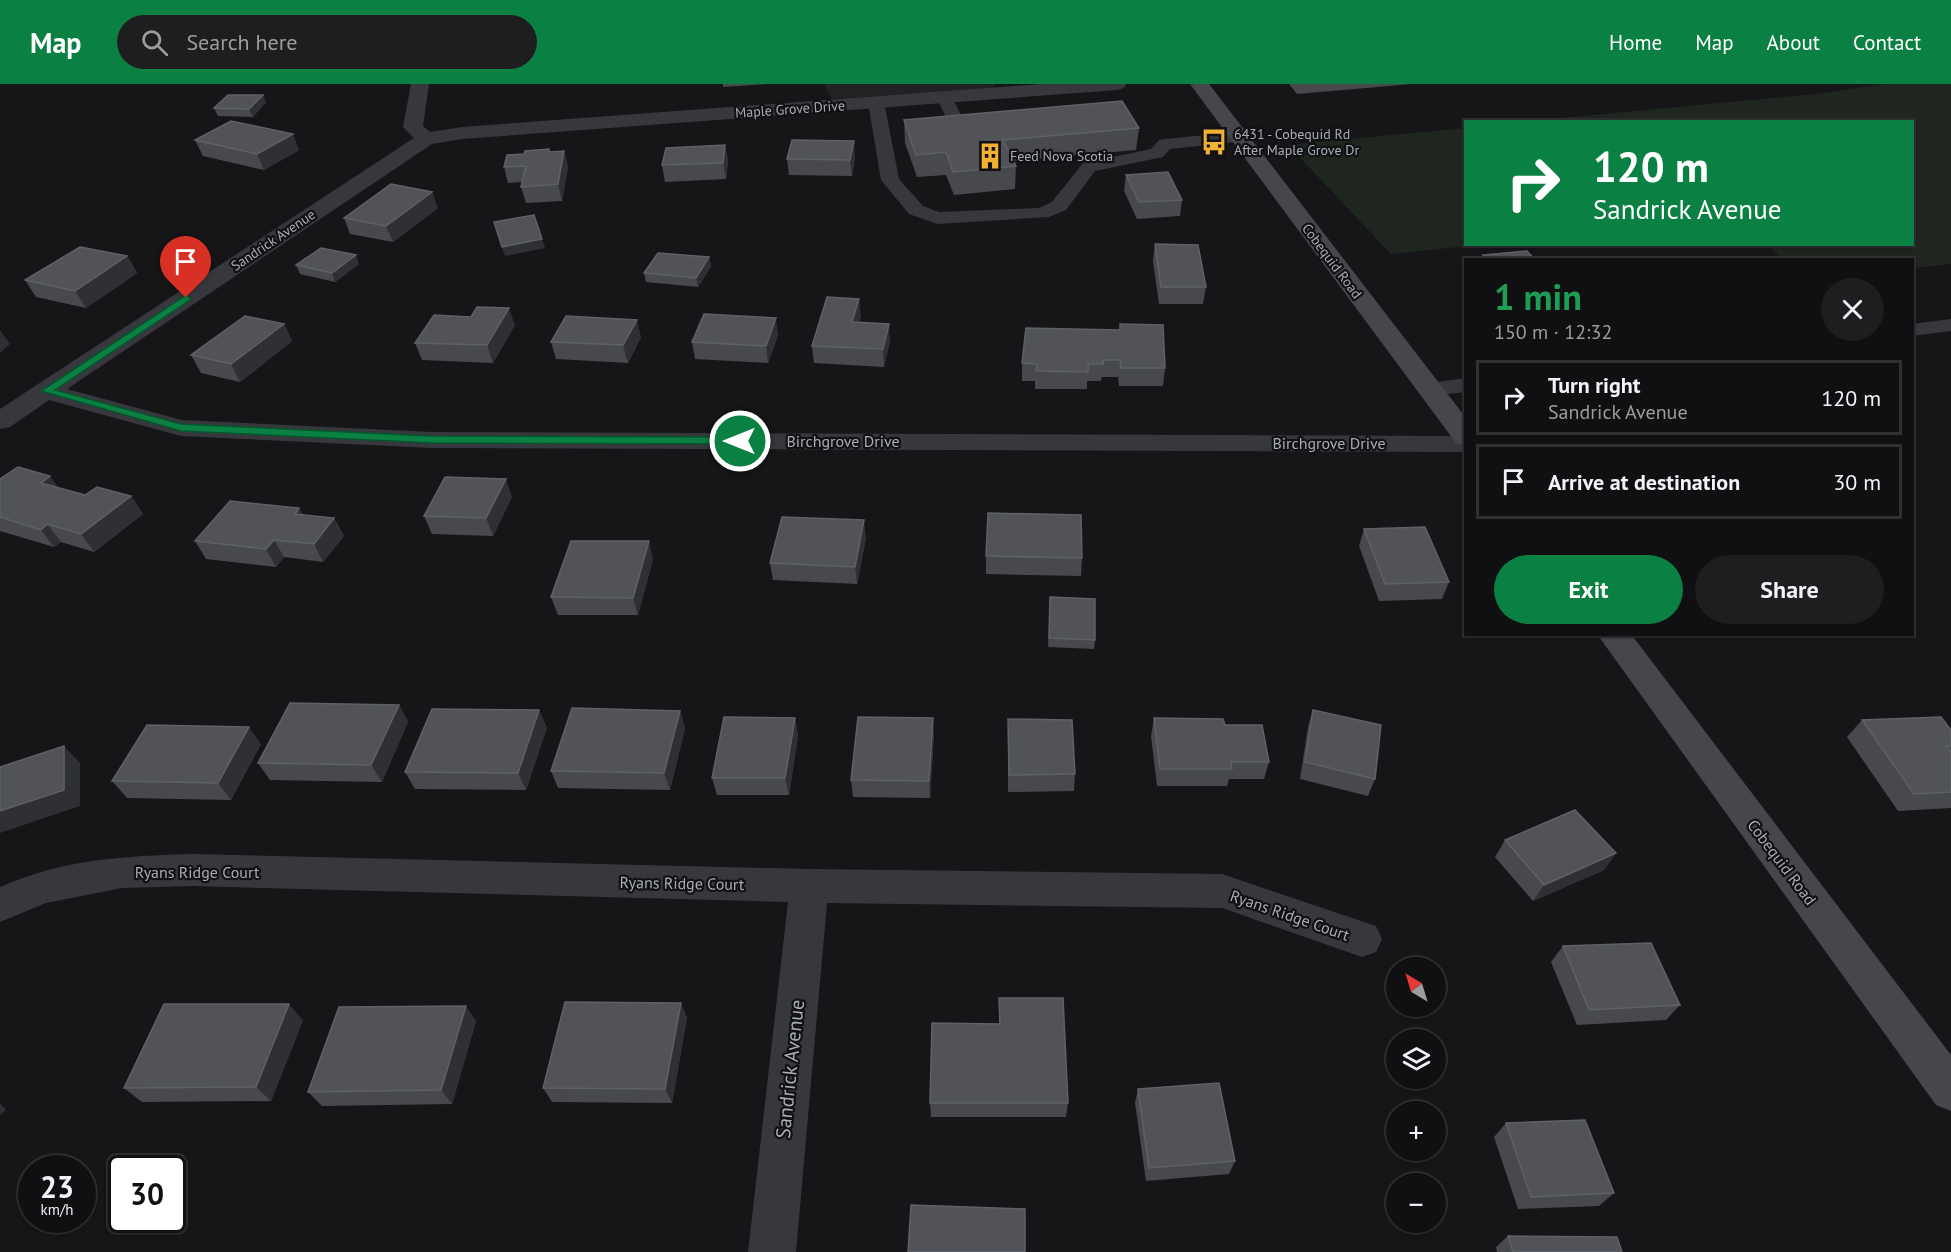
<!DOCTYPE html>
<html lang="en">
<head>
<meta charset="utf-8">
<style>
  :root { --surface:#101012; --page:#1e1e20; --text:#f1f3f6; --muted:#9c9d9f; --line:#303032; --accent:#0b8043 }
  body { margin:0; font-family:"PT Sans",sans-serif; background:var(--page); color:var(--text); height:100vh; display:flex; flex-direction:column; font-size:22px; white-space:nowrap }
  * { box-sizing:border-box; margin:0 }
  p { font-size:20px; color:var(--muted) }
  .icon { flex:none; width:33px; height:33px; fill:none; stroke:currentColor; stroke-width:2; stroke-linecap:round; stroke-linejoin:round }
  .map { position:relative; flex:1; overflow:hidden }
  .sheet { position:absolute; left:1464px; top:174px; width:450px; height:378px; display:flex; flex-direction:column; background:var(--surface); border-radius:0px; box-shadow:0 2px 4px #0004,0 0 0 2px var(--line) }
  .sheet>* { flex:none }
  .banner { position:absolute; left:1464px; top:36px; width:450px; height:126px; border-radius:0px; box-shadow:0 2px 4px #0004,0 0 0 2px var(--line); background:#0b8043; color:#fff; overflow:hidden }
  .needle { width:39px; rotate:322deg }
  .controls { position:absolute; left:1386px; top:873px; display:grid; gap:12px }
  .controls a { display:grid; place-items:center; width:60px; height:60px; border-radius:50%; background:var(--surface); box-shadow:0 2px 4px #0004,0 0 0 2px var(--line); font-size:30px }
  .speed { position:absolute; left:18px; top:1071px; display:flex; gap:12px; font-size:30px; font-weight:700; text-align:center }
  .speed>* { display:grid; place-content:center; width:78px; height:78px; border-radius:50%; background:var(--surface); box-shadow:0 2px 4px #0004,0 0 0 2px var(--line); line-height:1 }
  .speed small { font-size:15px; font-weight:400 }
  .speed .limit { border:3px solid #111; border-radius:9px; background:#fff; color:#111 }
  .pin { position:absolute; display:grid; place-items:center; width:51px; height:51px; color:#fff; margin:-62px -26px; border-radius:50% 50% 50% 0; rotate:-45deg; box-shadow:0 0 6px #0007 }
  .pin .icon { rotate:45deg }
  .me { position:absolute; width:66px; margin:-33px; rotate:270deg; stroke-linejoin:round; filter:drop-shadow(0 0 4px #0008) }
  .turn { display:flex; align-items:center; gap:21px; height:126px; padding:0 30px; font-size:27px }
  .turn .icon { width:78px; height:78px; stroke-width:2.5 }
  .turn b { display:block; font-size:42px; line-height:51px }
  .round { display:grid; place-items:center; flex:none; width:63px; height:63px; border-radius:32px; background:var(--page) }
  .overview { display:flex; align-items:center; justify-content:space-between; height:102px; padding:0 30px }
  h1 { font-size:36px; font-weight:600; line-height:45px; color:#1e9e55 }
  .button { display:flex; gap:12px; margin-top:auto; padding:12px 30px }
  .button a { flex:1; height:69px; border-radius:36px; background:var(--accent); color:#fff; font-size:24px; font-weight:600; line-height:69px; text-align:center }
  .button a+a { background:var(--page); color:var(--text) }
  ul { padding:0; list-style:none }
  li { display:flex; align-items:center; gap:18px; height:75px; margin:0 12px 9px; padding:0 18px; border:3px solid var(--line); border-radius:0px }
  li div { flex:1 }
  li b { display:block; font-size:22px }
  li em { font-style:normal }
  header { display:flex; align-items:center; gap:36px; box-sizing:border-box; height:84px; padding:0 30px; background:var(--accent); color:#fff }
  header strong { font-size:28px }
  nav { display:flex; gap:33px; margin-inline-start:auto; font-size:21px }
  .search { width:420px; height:54px; background:var(--page); display:flex; align-items:center; gap:15px; box-sizing:border-box; padding:0 21px; border-radius:33px; color:var(--muted); font-size:22px }
  .map>svg:first-child { display:block }
</style>
</head>
<body>
<header>
<strong>Map</strong>
<div class="search"><svg class="icon" aria-label="search" viewBox="0 0 24 24"><circle cx="10" cy="10" r="6"/><path d="M15 15l6 6"/></svg>Search here</div>
<nav><a>Home</a><a>Map</a><a>About</a><a>Contact</a></nav>
</header>
<div class="map">
<svg width="1951" height="1168" viewBox="0 0 1951 1168">
  <rect width="100%" height="100%" fill="#161618"/>
  <path fill="#222225" d="M824 0H995L992 5 832 15Z"/>
  <g fill="#1e261f">
    <path d="M1882 0H1951V180L1913 184 1912 176 1781 175 1769 161 1912 160V38L1530 37 1824 9Z"/>
    <path d="M1465 44 1466 160 1477 161 1391 170 1288 61Z"/>
  </g>
  <g fill="none" stroke-linecap="round" stroke-linejoin="round">
    <g fill="#37383d" fill-rule="evenodd">
      <path d="M944 8 952 13 966 41 964 45H952L936 13Z"/>
      <path d="M876 13 884 18 899 95 923 122 939 128 1039 124 1052 118 1083 79 1151 65 1159 56 1165 55 1237 48 1243 49 1246 53 1243 57 1237 58 1170 65 1163 73 1095 87 1066 126 1049 133 937 140 909 130 881 96 868 18Z"/>
      <path d="M1951 235V247L1912 252V240Z"/>
      <path d="M1466 294V308L1430 312 1422 310 1419 305 1422 300Z"/>
    </g>
    <g fill="#37383d" fill-rule="evenodd">
      <path d="M411 0H429L423 42 430 48 462 43 1042 0H1126L1124 4 1117 6 462 55 432 60 67 305 182 336 432 348 1466 352V368L432 364 181 352 49 316 10 343 0 345V325L414 54 403 43Z"/>
      <path d="M193 770 809 785 1222 790 1376 842 1382 855 1376 868 1362 873 1222 824 827 819 796 1168H748L788 818 193 802 122 804 46 819 0 838V803C64 775 124 772 193 770Z"/>
    </g>
    <g fill="#45474d" fill-rule="evenodd">
      <path d="M1190 0H1209L1466 334V361L1456 359Z"/>
      <path d="M1597 550H1631L1951 971V1027L1936 1021Z"/>
    </g>
  </g>
  <g fill="#47494d">
    <path d="M723 0H768L723 3Z"/>
    <path d="M1289 0H1412L1297 10Z"/>
    <path d="M266 18 253 33 218 32 214 24Z"/>
    <path d="M904 36 1139 44 1136 66 1013 77 1016 82 1015 105 954 111 946 91 917 93 905 59Z"/>
    <path d="M195 56 299 66 264 86 203 72Z"/>
    <path d="M725 61 728 77 726 95 665 98 662 81Z"/>
    <path d="M564 67 568 83 562 117 526 119 521 103 523 98 508 99 504 83 550 68Z"/>
    <path d="M855 72 852 92 789 91 787 75Z"/>
    <path d="M1126 91 1182 116 1180 132 1137 135 1124 107Z"/>
    <path d="M438 124 393 158 350 150 344 134Z"/>
    <path d="M1155 160 1206 203 1203 220H1159L1153 177Z"/>
    <path d="M127 172 137 189 86 224 36 213 25 196Z"/>
    <path d="M709 173 711 182 698 203 646 198 644 189Z"/>
    <path d="M359 180 335 198 300 190 296 181Z"/>
    <path d="M861 232 859 239 890 257 884 283 814 279 812 262Z"/>
    <path d="M471 233 515 241 493 279 422 276 415 259Z"/>
    <path d="M284 240 292 257 240 298 201 289 191 271Z"/>
    <path d="M1026 244 1165 284 1163 302H1119L1118 293H1102L1101 297H1087V305H1035V297H1022V279Z"/>
    <path d="M778 251 768 279 695 275 692 258Z"/>
    <path d="M641 253 628 279 556 275 551 258Z"/>
    <path d="M0 395 58 404 85 411 131 412 143 430 94 468 61 458 54 463 0 447Z"/>
    <path d="M512 413 493 452 432 450 424 432Z"/>
    <path d="M299 424 302 431 334 434 344 452 323 478 284 473 276 483 206 475 195 457Z"/>
    <path d="M1364 445 1449 498 1442 515 1379 517 1359 462Z"/>
    <path d="M866 454 857 500 773 496 770 479Z"/>
    <path d="M986 472 1082 474 1081 492 986 490Z"/>
    <path d="M653 475 638 531H558L551 513Z"/>
    <path d="M1050 513 1095 556 1094 565 1048 563Z"/>
    <path d="M399 621 408 638 382 698 270 696 258 679Z"/>
    <path d="M1313 626 1375 695 1368 712 1300 695 1308 643Z"/>
    <path d="M680 627 685 644 670 706 558 704 551 687Z"/>
    <path d="M795 634 798 652 789 711H717L712 694Z"/>
    <path d="M1154 634 1225 641 1269 678 1264 695H1229L1227 702H1157L1151 652Z"/>
    <path d="M1008 635 1075 690 1074 707 1008 708Z"/>
    <path d="M1862 636 1951 646V724L1898 727 1847 653Z"/>
    <path d="M547 643 526 706 415 705 405 688Z"/>
    <path d="M934 651 930 714 853 713 851 696Z"/>
    <path d="M261 660 231 716 127 714 112 697Z"/>
    <path d="M1505 756 1616 769 1604 786 1533 817 1495 773Z"/>
    <path d="M1563 862 1680 921 1666 936 1577 941 1551 878Z"/>
    <path d="M999 914 1068 1019 1066 1033H931L930 1019 999 940Z"/>
    <path d="M681 919 687 934 672 1019 552 1018 543 1004Z"/>
    <path d="M303 936 271 1017 142 1018 124 1004Z"/>
    <path d="M476 937 452 1020 322 1022 308 1008Z"/>
    <path d="M1138 1005 1235 1077 1229 1090 1146 1097 1135 1019Z"/>
    <path d="M1506 1039 1614 1109 1599 1122 1518 1125 1494 1053Z"/>
    <path d="M1508 1152 1622 1168H1497L1496 1163Z"/>
  </g>
  <g fill="#2f3033">
    <path d="M263 11 266 18 253 33 249 25Z"/>
    <path d="M293 50 299 66 264 86 257 70Z"/>
    <path d="M854 57 855 72 852 92 850 76Z"/>
    <path d="M725 61 728 77 726 95 723 79Z"/>
    <path d="M564 67 568 83 562 117 558 100Z"/>
    <path d="M432 108 438 124 393 158 386 142Z"/>
    <path d="M542 155 545 164 505 172 502 163Z"/>
    <path d="M356 171 359 180 335 198 332 189Z"/>
    <path d="M127 172 137 189 86 224 75 207Z"/>
    <path d="M709 173 711 182 698 203 696 194Z"/>
    <path d="M859 215 861 232 854 255 852 238Z"/>
    <path d="M509 224 515 241 493 279 487 261Z"/>
    <path d="M776 234 778 251 768 279 766 262Z"/>
    <path d="M637 236 641 253 628 279 623 261Z"/>
    <path d="M284 240 292 257 240 298 231 280Z"/>
    <path d="M889 240 890 257 884 283 883 265Z"/>
    <path d="M0 246 10 260 0 269Z"/>
    <path d="M50 392 63 410 41 399Z"/>
    <path d="M506 395 512 413 493 452 486 434Z"/>
    <path d="M131 412 143 430 94 468 81 450Z"/>
    <path d="M299 424 309 442 295 430Z"/>
    <path d="M334 434 344 452 323 478 314 460Z"/>
    <path d="M864 436 866 454 857 500 855 483Z"/>
    <path d="M47 440 61 458 54 463 41 446Z"/>
    <path d="M274 456 284 473 276 483 266 465Z"/>
    <path d="M649 457 653 475 638 531 633 514Z"/>
    <path d="M399 621 408 638 382 698 371 681Z"/>
    <path d="M539 626 547 643 526 706 518 689Z"/>
    <path d="M680 627 685 644 670 706 664 689Z"/>
    <path d="M795 634 798 652 789 711 785 694Z"/>
    <path d="M933 634 934 651 930 714 929 697Z"/>
    <path d="M249 643 261 660 231 716 218 699Z"/>
    <path d="M64 662 80 679V722L0 749V727Z"/>
    <path d="M1616 769 1604 786 1533 817 1544 801Z"/>
    <path d="M681 919 687 934 672 1019 665 1005Z"/>
    <path d="M289 920 303 936 271 1017 256 1003Z"/>
    <path d="M466 922 476 937 452 1020 441 1006Z"/>
    <path d="M0 1019 6 1026 0 1031Z"/>
  </g>
  <g fill="#525359" stroke="#5f6168" stroke-width="1.5">
    <path d="M228 11H263L249 25 214 24Z"/>
    <path d="M1122 17 1139 44 1003 56 1016 82 953 88 946 68 916 71 904 36Z"/>
    <path d="M231 37 293 50 257 70 195 56Z"/>
    <path d="M792 56 854 57 850 76 787 75Z"/>
    <path d="M725 61 723 79 662 81 666 64Z"/>
    <path d="M549 65V68L564 67 558 100 521 103 526 82 504 83 507 71 524 70 525 67Z"/>
    <path d="M1168 88 1182 116 1139 118 1126 91Z"/>
    <path d="M391 100 432 108 386 142 344 134Z"/>
    <path d="M534 131 542 155 502 163 494 138Z"/>
    <path d="M1155 160 1198 161 1206 203H1161Z"/>
    <path d="M80 163 127 172 75 207 25 196Z"/>
    <path d="M321 164 356 171 332 189 296 181Z"/>
    <path d="M1527 167 1535 176H1487L1483 171Z"/>
    <path d="M658 169 709 173 696 194 644 189Z"/>
    <path d="M827 213 859 215 852 238 889 240 883 265 812 262Z"/>
    <path d="M477 223 509 224 487 261 415 259 434 231 471 233Z"/>
    <path d="M704 230 776 234 766 262 692 258Z"/>
    <path d="M245 232 284 240 231 280 191 271Z"/>
    <path d="M566 232 637 236 623 261 551 258Z"/>
    <path d="M1120 240 1163 241 1165 284H1121L1120 276H1103V280H1088V288L1036 287 1037 280 1022 279 1026 244 1120 246Z"/>
    <path d="M18 383 50 392 41 399 85 411 97 403 131 412 81 450 47 440 41 446 0 433V395Z"/>
    <path d="M445 393 506 395 486 434 424 432Z"/>
    <path d="M230 417 299 424 295 430 334 434 314 460 274 456 266 465 195 457Z"/>
    <path d="M988 429 1081 431 1082 474 986 472Z"/>
    <path d="M782 433 864 436 855 483 770 479Z"/>
    <path d="M1425 443 1449 498 1385 500 1364 445Z"/>
    <path d="M571 457H649L633 514 551 513Z"/>
    <path d="M1050 513 1095 515V556L1049 554Z"/>
    <path d="M290 619 399 621 371 681 258 679Z"/>
    <path d="M572 624 680 627 664 689 551 687Z"/>
    <path d="M432 625 539 626 518 689 405 688Z"/>
    <path d="M1313 626 1381 641 1375 695 1305 678Z"/>
    <path d="M724 633 795 634 785 694H712Z"/>
    <path d="M858 633 933 634 929 697 851 696Z"/>
    <path d="M1941 633 1951 646V662H1946L1951 668V708L1914 710 1862 636Z"/>
    <path d="M1154 634 1223 635 1225 641H1262L1269 678H1231L1232 685H1160Z"/>
    <path d="M1008 635 1072 636 1075 690 1009 691Z"/>
    <path d="M147 641 249 643 218 699 112 697Z"/>
    <path d="M64 662V706L0 727V683Z"/>
    <path d="M1575 726 1616 769 1544 801 1505 756Z"/>
    <path d="M1651 859 1680 921 1589 926 1563 862Z"/>
    <path d="M999 914H1063L1068 1019H930L932 939 1000 940Z"/>
    <path d="M565 918 681 919 665 1005 543 1004Z"/>
    <path d="M164 920H289L256 1003 124 1004Z"/>
    <path d="M466 922 441 1006 308 1008 339 923Z"/>
    <path d="M1219 999 1235 1077 1149 1084 1138 1005Z"/>
    <path d="M1585 1036 1614 1109 1531 1113 1506 1039Z"/>
    <path d="M911 1121 1025 1125V1168H908Z"/>
    <path d="M1508 1152 1617 1153 1622 1168H1513Z"/>
  </g>
  <path fill="#0b8043" stroke="#07532c" stroke-width="1.5" d="M186 211 191 214 190 216 55 306 181 340 432 352 740 353 746 357 740 360 432 359 181 347 41 307Z"/>
  <defs>
    <g id="bus-bare" transform="scale(2.07)"><path d="M-5-6H5V4H4V6H2V4H-2V6H-4V4H-5ZM-3.5-4V0h7V-4ZM-3.5 1.2v1.5H-2V1.2ZM2 1.2v1.5H3.5V1.2Z" fill="#f2b134" stroke="#111113" stroke-width="2.5" paint-order="stroke"/></g>
    <g id="building-bare" transform="scale(2.07)"><path d="M-4-6H4V6H1V3H-1V6H-4ZM-2.5-4.3h1.7v1.8h-1.7ZM.8-4.3h1.7v1.8H.8ZM-2.5-1h1.7V.8h-1.7ZM.8-1h1.7V.8H.8Z" fill="#f2b134" stroke="#111113" stroke-width="2.5" paint-order="stroke"/></g>
  </defs>
  <g fill-rule="evenodd">
    <use href="#bus-bare" x="1214" y="58"/>
    <use href="#building-bare" x="990" y="72"/>
  </g>
  <g text-anchor="middle" dominant-baseline="central" stroke-width="4.5" stroke-linejoin="round" paint-order="stroke">
    <g font-size="14" fill="#a8adb8" stroke="#111113">
      <text transform="translate(790 25) rotate(-4)">Maple Grove Drive</text>
      <text transform="translate(273 156) rotate(-34)">Sandrick Avenue</text>
      <text transform="translate(1332 177) rotate(53)">Cobequid Road</text>
    </g>
    <g font-size="14" fill="#a8adb8" stroke="#111113" text-anchor="start">
      <text x="1234" y="50">6431 - Cobequid Rd<tspan x="1234" dy="16">After Maple Grove Dr</tspan></text>
      <text x="1010" y="72">Feed Nova Scotia</text>
    </g>
    <g font-size="16" fill="#a8adb8" stroke="#111113">
      <text x="843" y="357">Birchgrove Drive</text>
      <text x="1329" y="359">Birchgrove Drive</text>
      <text transform="translate(1782 778) rotate(53)">Cobequid Road</text>
      <text x="197" y="788">Ryans Ridge Court</text>
      <text transform="translate(682 799) rotate(1)">Ryans Ridge Court</text>
      <text transform="translate(1290 831) rotate(19)">Ryans Ridge Court</text>
    </g>
    <g font-size="20" fill="#a8adb8" stroke="#111113">
      <text transform="translate(790 985) rotate(-84)">Sandrick Avenue</text>
    </g>
  </g>
</svg>
<div class="controls">
<a><svg class="needle" viewBox="-14 -14 28 28"><path d="M0-13l5 13h-10z" fill="#e53935"/><path d="M0 13l5-13h-10z" fill="#9c9d9f"/></svg></a>
<a><svg class="icon" aria-label="layers" viewBox="0 0 24 24"><path d="M12 4l9 5-9 5-9-5zM3 14l9 5 9-5"/></svg></a>
<a>+</a>
<a>−</a>
</div>
<div class="speed"><div>23<small>km/h</small></div><div class="limit">30</div></div>
<div class="pin" style="left:186px;top:214px;background:#d93025"><svg class="icon" aria-label="arrive" viewBox="0 0 24 24"><path d="M6 21V4h12l-3 4 3 4H6"/></svg></div>
<svg class="me" style="left:740px;top:357px" viewBox="-20 -20 40 40"><circle r="17" fill="#0b8043" stroke="#fff" stroke-width="3"/><path d="M0-11L8 9 0 5-8 9z" fill="#fff"/></svg>
<div class="banner">
<div class="turn"><svg class="icon" aria-label="right" viewBox="0 0 24 24"><path d="M7 20v-9h11M14 6l5 5-5 5"/></svg><div><b>120 m</b>Sandrick Avenue</div></div>
</div>
<section class="sheet">
<div class="overview"><div><h1>1 min</h1><p>150 m · 12:32</p></div><a class="round"><svg class="icon" aria-label="close" viewBox="0 0 24 24"><path d="M6 6l12 12M18 6L6 18"/></svg></a></div>
<ul>
<li><svg class="icon" aria-label="right" viewBox="0 0 24 24"><path d="M7 20v-9h11M14 6l5 5-5 5"/></svg><div><b>Turn right</b><p>Sandrick Avenue</p></div><em>120 m</em></li>
<li><svg class="icon" aria-label="arrive" viewBox="0 0 24 24"><path d="M6 21V4h12l-3 4 3 4H6"/></svg><div><b>Arrive at destination</b></div><em>30 m</em></li>
</ul>
<div class="button"><a>Exit</a><a>Share</a></div>
</section>
</div>
</body>
</html>
